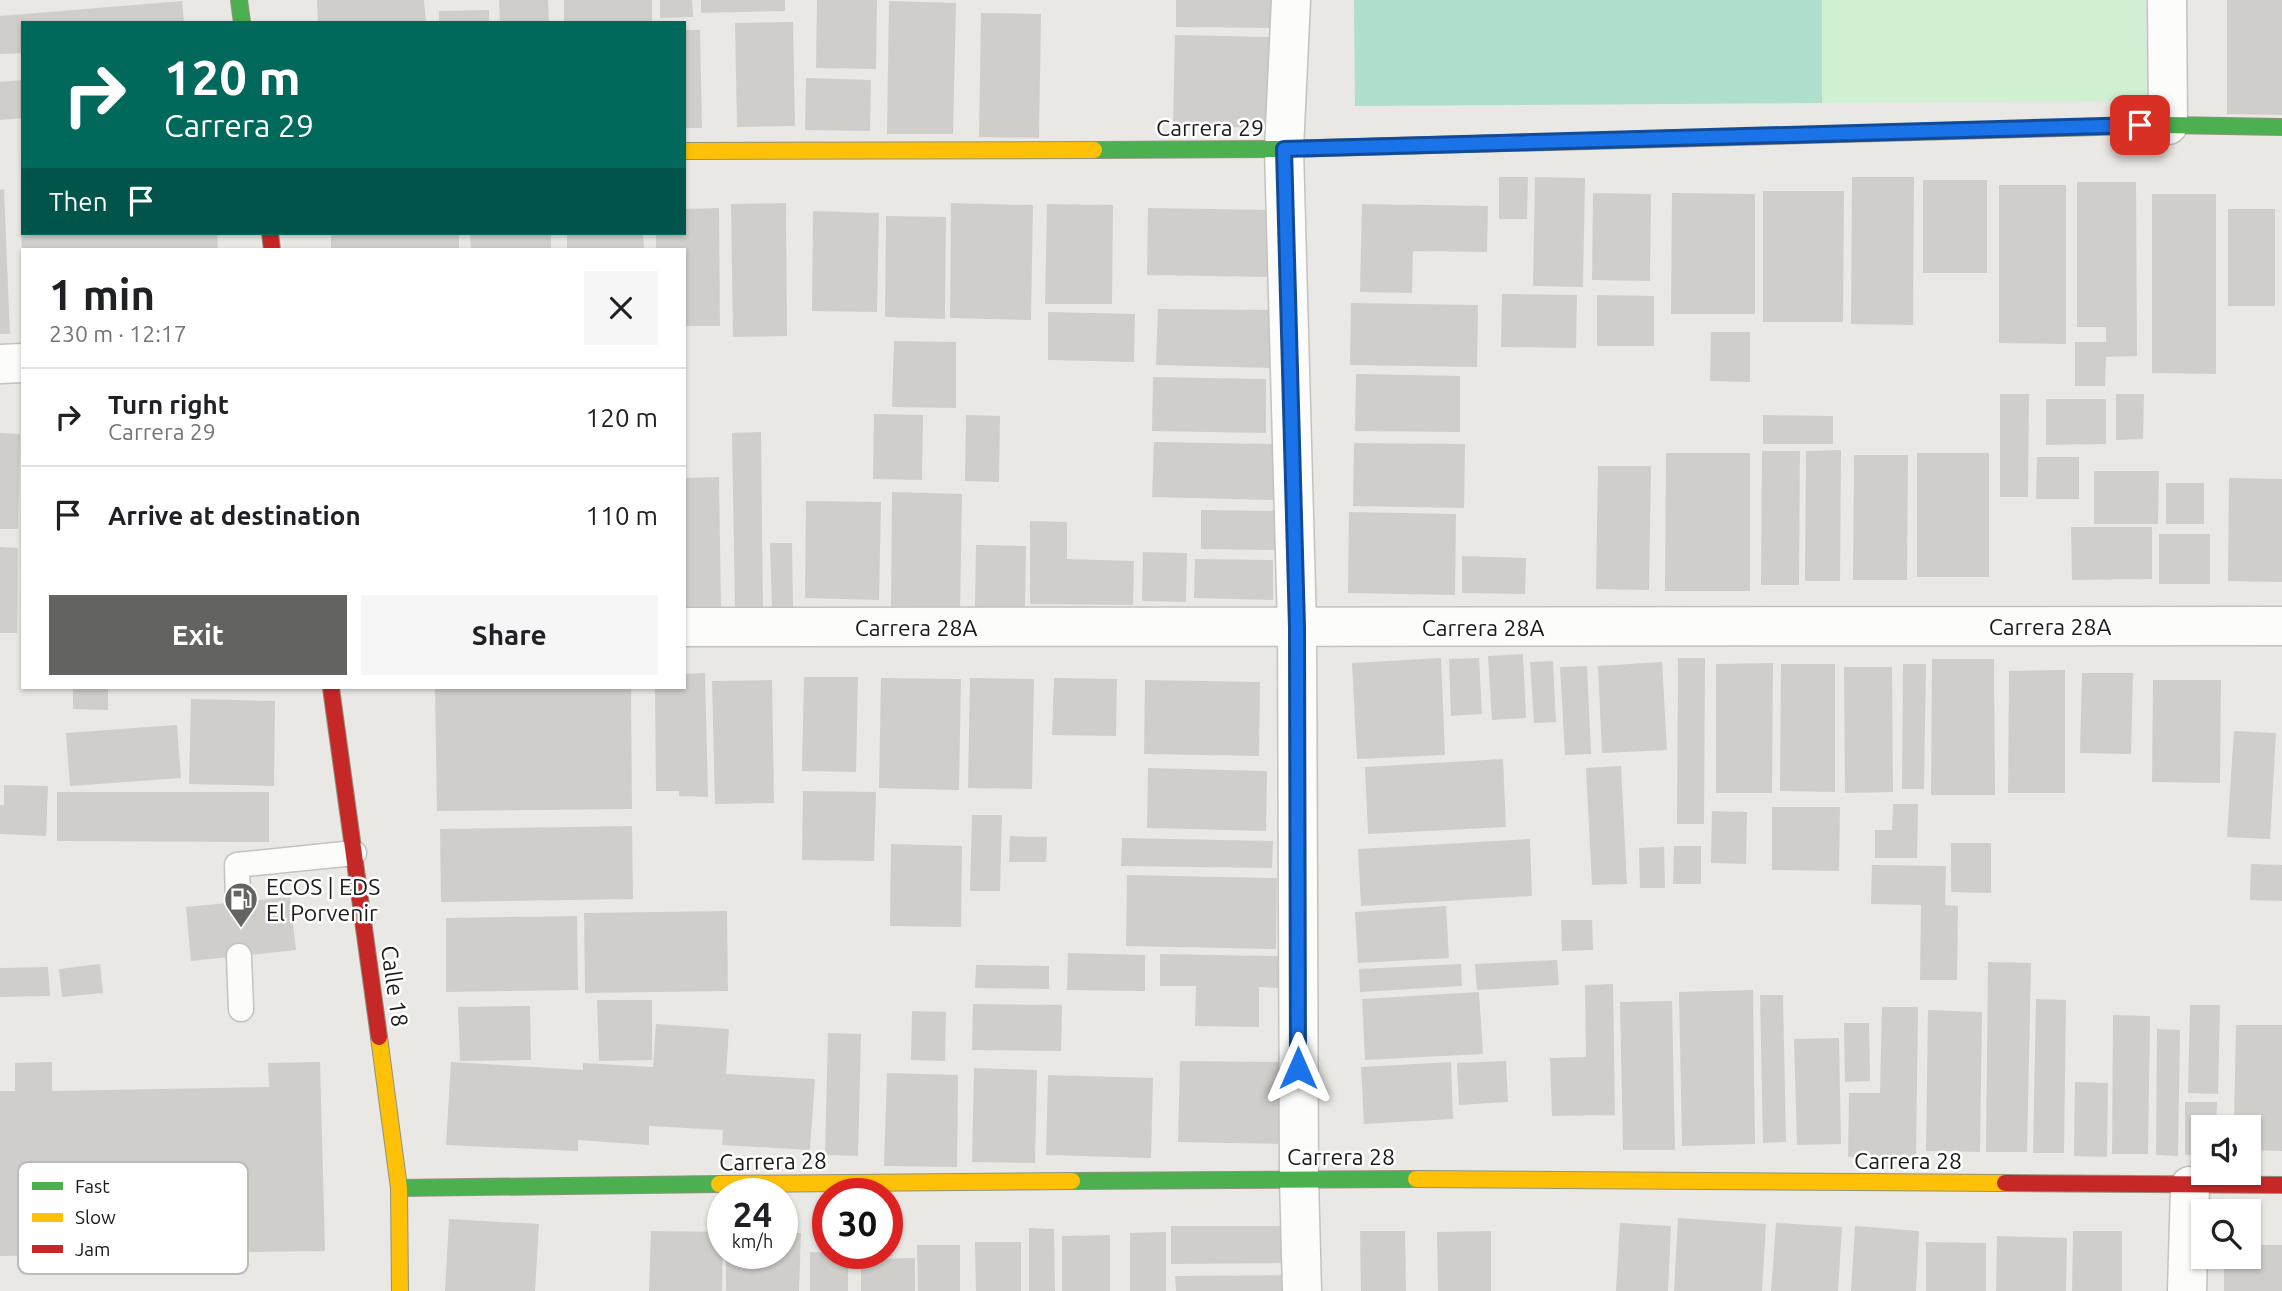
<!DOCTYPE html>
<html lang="en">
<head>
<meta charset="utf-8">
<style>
  :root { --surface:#fff; --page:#f6f6f6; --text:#202124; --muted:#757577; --line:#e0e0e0; --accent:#636361 }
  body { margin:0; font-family:Ubuntu,sans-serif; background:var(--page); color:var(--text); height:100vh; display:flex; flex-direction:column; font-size:26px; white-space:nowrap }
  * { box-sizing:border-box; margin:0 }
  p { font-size:23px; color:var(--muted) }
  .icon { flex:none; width:38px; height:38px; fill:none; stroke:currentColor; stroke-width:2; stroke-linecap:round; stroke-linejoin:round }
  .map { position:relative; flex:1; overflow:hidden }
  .panel { position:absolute; left:21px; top:248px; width:665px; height:441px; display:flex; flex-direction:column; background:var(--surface); border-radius:0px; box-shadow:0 2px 5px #0004 }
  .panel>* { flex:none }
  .top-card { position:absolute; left:21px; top:21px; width:665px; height:214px; border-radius:0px; box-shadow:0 2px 5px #0004; background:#00695c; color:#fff; overflow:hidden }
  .buttons { position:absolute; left:2191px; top:1115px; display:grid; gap:14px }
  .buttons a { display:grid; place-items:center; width:70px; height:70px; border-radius:0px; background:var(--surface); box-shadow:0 2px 5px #0004; font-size:35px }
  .speed { position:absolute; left:707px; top:1178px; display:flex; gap:14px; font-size:35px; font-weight:700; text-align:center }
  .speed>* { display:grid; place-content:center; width:91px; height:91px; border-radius:50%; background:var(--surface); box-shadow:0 2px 5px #0004; line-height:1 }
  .speed small { font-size:18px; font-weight:400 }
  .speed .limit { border:10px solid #d22; background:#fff; color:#111 }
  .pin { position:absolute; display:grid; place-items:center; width:60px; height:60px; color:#fff; margin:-30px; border-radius:14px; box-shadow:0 4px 10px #0006 }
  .me { position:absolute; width:77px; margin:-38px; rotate:0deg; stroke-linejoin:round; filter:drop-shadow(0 0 5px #0008) }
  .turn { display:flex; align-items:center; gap:24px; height:147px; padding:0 28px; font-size:32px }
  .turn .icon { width:91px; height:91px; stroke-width:2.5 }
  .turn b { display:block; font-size:49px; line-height:60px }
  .then { display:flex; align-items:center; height:66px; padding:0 28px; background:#0003; gap:14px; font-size:26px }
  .round { display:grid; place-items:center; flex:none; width:74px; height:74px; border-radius:0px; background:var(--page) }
  .summary { display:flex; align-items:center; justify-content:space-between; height:119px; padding:0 28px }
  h1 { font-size:42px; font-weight:700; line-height:52px }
  .button { display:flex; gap:14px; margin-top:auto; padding:14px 28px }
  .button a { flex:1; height:80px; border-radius:0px; background:var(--accent); color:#fff; font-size:28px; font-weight:700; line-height:80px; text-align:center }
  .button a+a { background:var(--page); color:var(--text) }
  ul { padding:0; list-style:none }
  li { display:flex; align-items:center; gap:21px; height:98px; padding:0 28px; border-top:2px solid var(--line) }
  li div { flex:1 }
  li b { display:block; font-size:26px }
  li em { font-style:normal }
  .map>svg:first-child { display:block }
</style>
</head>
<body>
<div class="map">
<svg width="2282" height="1291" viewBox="0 0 2282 1291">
  <rect width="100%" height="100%" fill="#e9e8e4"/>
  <path fill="#d1f0d3" d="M1822 0H2146L2147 101 1822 103Z"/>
  <path fill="#b0dfcd" d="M1354 0H1822V103L1355 106Z"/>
  <g fill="#d0cecb">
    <path d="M317 0H424L426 22 318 23Z"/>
    <path d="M499 0H548L549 23H500Z"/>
    <rect x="564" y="0" width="88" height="23"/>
    <path d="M660 0H692L693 17 660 18Z"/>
    <path d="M701 0H785V11L701 13Z"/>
    <path d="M817 0H877L876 69 816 68Z"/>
    <path d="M1176 0H1273V28L1176 27Z"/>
    <path d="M2227 0H2282V115L2227 114Z"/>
    <path d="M182 1 184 23H23V53L0 54V16Z"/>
    <path d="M889 1 956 3 953 134H887Z"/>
    <path d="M489 10V23H439V11Z"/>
    <path d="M981 13 1041 14 1039 138 979 137Z"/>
    <path d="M793 22 795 126 737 127 735 23Z"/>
    <path d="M684 30H700L702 128H684Z"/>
    <path d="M1175 35 1274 37 1272 128 1173 126Z"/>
    <path d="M806 78 871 80 870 131 805 130Z"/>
    <path d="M23 80V118L0 120V82Z"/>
    <path d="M1499 177H1528L1527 219H1499Z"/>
    <path d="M1535 177 1585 178 1583 287 1533 286Z"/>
    <path d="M1852 177H1914L1913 325 1851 324Z"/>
    <rect x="1923" y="180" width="64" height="93"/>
    <path d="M2077 182H2136L2137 356 2106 357 2105 386H2075V342H2106V327H2077Z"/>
    <path d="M1999 185H2066V344L1999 343Z"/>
    <path d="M4 189 10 334H0V190Z"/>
    <path d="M1763 191H1844L1843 322H1763Z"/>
    <path d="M1593 193 1651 194 1650 281 1592 280Z"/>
    <path d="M1672 193 1755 194V314H1671Z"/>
    <path d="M2152 194H2216V374L2152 373Z"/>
    <path d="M786 203 787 336 733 337 731 204Z"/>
    <path d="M951 203 1033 205 1031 320 950 318Z"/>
    <path d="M1047 204 1113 205 1112 304H1045Z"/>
    <path d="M1362 204 1488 206 1487 252 1413 251 1412 293 1360 292Z"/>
    <path d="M719 208 720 326H684V250H656V233H684V209Z"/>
    <path d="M1148 208 1271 210 1269 277 1147 275Z"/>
    <rect x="2228" y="209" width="47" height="97"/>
    <path d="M813 211 879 213 877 312 812 311Z"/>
    <path d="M886 216 946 217 945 319 885 317Z"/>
    <path d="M21 233H217L218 250H22Z"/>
    <rect x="331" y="233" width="128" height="17"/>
    <path d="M470 233H551V250H471Z"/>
    <path d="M567 233H643L644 250H567Z"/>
    <path d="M1502 294 1577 295 1576 348 1501 347Z"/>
    <path d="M1597 295 1654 296V346H1597Z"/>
    <path d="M1351 303 1478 305 1477 367 1350 365Z"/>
    <path d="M1158 309 1273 310 1272 368 1156 365Z"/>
    <path d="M1048 312 1135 314 1134 362 1048 360Z"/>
    <path d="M1711 332H1750V382L1710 381Z"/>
    <path d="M894 341 956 342V408L892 407Z"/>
    <path d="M1356 374 1460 376V432L1355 431Z"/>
    <path d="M1153 377 1266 379V433L1152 431Z"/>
    <path d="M2000 394H2029L2028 497H2000Z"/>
    <path d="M2116 394H2144L2143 439 2116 440Z"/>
    <path d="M2046 399H2106V444L2046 445Z"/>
    <path d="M874 414 923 415 922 480 873 479Z"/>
    <path d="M966 415 1000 416 999 482 965 481Z"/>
    <path d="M1763 415 1833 416V444H1763Z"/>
    <path d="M761 432 763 610H735L732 433Z"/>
    <path d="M0 433 20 434 18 529H0Z"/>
    <path d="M1154 442 1279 444 1277 500 1152 497Z"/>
    <path d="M1354 443 1465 444 1464 508 1353 506Z"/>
    <path d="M1841 450 1840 581H1805L1806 451Z"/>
    <path d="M1762 451H1800L1799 585H1761Z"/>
    <path d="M1666 453H1750V591H1665Z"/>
    <rect x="1917" y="453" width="72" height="124"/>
    <path d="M1854 455H1908L1907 580H1853Z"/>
    <path d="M2037 457H2079V499H2036Z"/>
    <path d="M1598 466H1651L1649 590 1596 589Z"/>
    <path d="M2094 471H2159L2158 524H2094Z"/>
    <path d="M719 477 721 609 684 610V478Z"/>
    <path d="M2229 478 2282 479V582L2228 581Z"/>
    <rect x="2166" y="483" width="38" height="41"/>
    <path d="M892 492 962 494 960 611 891 609Z"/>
    <path d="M806 501 881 502 879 600 805 598Z"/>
    <path d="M1201 510 1281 511 1280 550 1201 549Z"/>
    <path d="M1349 512 1456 514 1455 595 1348 593Z"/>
    <path d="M1030 521 1067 522V559L1134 561 1133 605 1030 604Z"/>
    <path d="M2071 527H2152V579L2072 580Z"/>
    <rect x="2159" y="534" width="51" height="50"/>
    <path d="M770 543H792L793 608 772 609Z"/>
    <path d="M976 545 1026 546 1025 607H975Z"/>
    <path d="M0 547 18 548 17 633H0Z"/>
    <path d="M1143 552 1187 553 1186 602 1142 601Z"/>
    <path d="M1462 556 1526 558 1525 594 1462 593Z"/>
    <path d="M1195 559 1273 560V600L1194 598Z"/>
    <path d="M1523 654 1526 718 1492 720 1488 656Z"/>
    <path d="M1441 658 1445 755 1357 759 1352 663Z"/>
    <path d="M1479 658 1482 714 1451 716 1449 659Z"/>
    <path d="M1678 658H1705L1704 824H1677Z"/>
    <path d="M1932 659H1994L1995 795H1931Z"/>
    <path d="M1553 661 1556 722 1534 723 1530 662Z"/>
    <path d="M1662 662 1667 750 1602 753 1598 666Z"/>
    <path d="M1773 663 1772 793H1716V664Z"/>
    <path d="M1781 664H1835V792L1780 791Z"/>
    <path d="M1903 664H1926L1924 789H1902Z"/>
    <path d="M1587 666 1591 754 1565 755 1560 667Z"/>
    <path d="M1844 667H1892L1893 792 1845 793Z"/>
    <path d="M2065 670V793H2008L2009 671Z"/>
    <path d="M705 673 708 797 679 796V791H656L655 688H684V674Z"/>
    <path d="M2082 673H2133L2131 754 2080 753Z"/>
    <path d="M804 677H858L856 772 802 771Z"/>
    <path d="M881 678 961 679 959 790 879 788Z"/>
    <path d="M970 678 1034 679 1032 789 968 788Z"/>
    <path d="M1054 678 1117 679 1116 736 1052 735Z"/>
    <path d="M772 680 774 803 715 804 712 681Z"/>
    <path d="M1145 680 1260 682 1259 756 1144 754Z"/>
    <path d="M2153 680H2221L2220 783 2152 782Z"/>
    <path d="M73 688H108V710L73 709Z"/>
    <path d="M435 688H631L632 809 437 811Z"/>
    <path d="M191 699 275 701 274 786 189 784Z"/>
    <path d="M177 725 181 778 70 786 66 733Z"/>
    <path d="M2234 731 2276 733 2270 839 2227 837Z"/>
    <path d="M1503 759 1506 827 1368 834 1365 767Z"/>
    <path d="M1621 766 1627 884 1592 885 1586 768Z"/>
    <path d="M1148 768 1267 771 1266 831 1147 828Z"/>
    <path d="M4 785 48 786 46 836 0 834V805H4Z"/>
    <path d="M803 791 876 792 874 861 802 860Z"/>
    <path d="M57 792H269V842L57 841Z"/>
    <path d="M1893 804H1918L1917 858H1875V830H1892Z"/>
    <path d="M1772 807H1840L1839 871 1772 870Z"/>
    <path d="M1712 811 1747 812 1746 864 1711 863Z"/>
    <path d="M972 815H1002L1000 891H970Z"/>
    <path d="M632 826 633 899 441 902 440 829Z"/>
    <path d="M1010 836 1047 837 1046 862H1009Z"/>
    <path d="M1122 838 1273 841 1272 868 1121 866Z"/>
    <path d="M1530 839 1532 896 1361 906 1358 849Z"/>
    <path d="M1951 843H1991V893L1951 892Z"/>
    <path d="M891 844 962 846 961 927 890 926Z"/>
    <path d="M1674 846H1701V884H1673Z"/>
    <path d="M1664 847 1665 888H1640L1639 848Z"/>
    <path d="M2251 864 2282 865V901L2250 900Z"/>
    <path d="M1872 865 1946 866 1945 905 1958 906 1957 980H1920L1921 905 1871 904Z"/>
    <path d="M1127 875 1277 878 1276 949 1126 946Z"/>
    <path d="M290 897 296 950 191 961 186 907Z"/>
    <path d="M1446 906 1449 958 1358 963 1355 912Z"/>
    <path d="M727 911 728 991 585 993 584 913Z"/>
    <path d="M577 916 578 990 446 992V918Z"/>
    <path d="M1561 920H1592L1593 950 1562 951Z"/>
    <path d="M1068 953 1145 955V991L1067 990Z"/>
    <path d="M1160 954 1279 956 1278 988 1259 987V1027L1195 1026 1196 986H1160Z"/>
    <path d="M1557 960 1559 985 1477 990 1475 964Z"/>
    <path d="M1988 962 2031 963 2027 1152H1986Z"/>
    <path d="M100 964 103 993 62 997 59 969Z"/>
    <path d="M1461 964 1462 986 1360 992 1359 969Z"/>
    <path d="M976 965 1049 966V989L975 988Z"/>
    <path d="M48 967 50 996 0 997V968Z"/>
    <path d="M1613 984 1615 1115 1552 1116 1550 1058 1586 1057 1585 985Z"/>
    <path d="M1753 990 1755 1144 1682 1146 1679 992Z"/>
    <path d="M1479 992 1483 1054 1365 1060 1362 999Z"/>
    <path d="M1760 995H1783L1786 1142 1763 1143Z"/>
    <path d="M2036 999 2066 1000 2064 1153H2033Z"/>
    <path d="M597 1000H652V1060L599 1061Z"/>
    <path d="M1672 1001 1675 1150H1623L1620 1002Z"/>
    <path d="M973 1004 1062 1005 1061 1051 972 1050Z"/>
    <path d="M2190 1005H2220L2218 1094 2188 1093Z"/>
    <path d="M530 1006 531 1060 460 1061 458 1007Z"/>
    <path d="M1882 1007H1918L1916 1157H1848L1849 1093H1880Z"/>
    <path d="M1928 1010 1982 1012 1980 1152 1926 1151Z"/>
    <path d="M912 1011 946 1012 945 1061 911 1060Z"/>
    <path d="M2113 1015 2150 1016 2148 1154H2112Z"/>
    <path d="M1844 1023H1869L1870 1081 1845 1082Z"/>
    <path d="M656 1024 729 1029 726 1074 815 1079 810 1150 722 1145 723 1130 649 1126V1145L578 1140V1151L446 1145 451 1062 583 1070V1063L653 1067Z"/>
    <path d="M2236 1025H2282V1151L2249 1150V1127H2234Z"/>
    <path d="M2157 1029 2180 1030 2178 1156 2156 1155Z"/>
    <path d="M828 1033 861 1034 858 1156 825 1155Z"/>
    <path d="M1839 1038 1841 1144 1797 1145 1794 1039Z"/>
    <path d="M1180 1061 1284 1062 1282 1144 1178 1142Z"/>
    <path d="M1506 1061 1508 1102 1459 1105 1457 1063Z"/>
    <path d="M52 1062V1091L269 1087 268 1063 320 1062 325 1251 0 1256V1091H15V1063Z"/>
    <path d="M1451 1062 1453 1119 1364 1124 1361 1067Z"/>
    <path d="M974 1068 1037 1070 1035 1163 972 1162Z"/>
    <path d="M887 1073 958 1075 957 1167 884 1166Z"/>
    <path d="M1048 1075 1153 1078 1151 1158 1046 1155Z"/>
    <path d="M2075 1082 2108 1083 2107 1157 2074 1156Z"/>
    <path d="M2185 1102H2217L2216 1127H2203V1155H2185Z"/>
    <path d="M1678 1218 1766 1224 1762 1291H1674Z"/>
    <path d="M449 1219 539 1224 535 1291H445Z"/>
    <path d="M1620 1223 1671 1226 1668 1291H1616Z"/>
    <path d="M1776 1223 1842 1227 1838 1291H1771Z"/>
    <path d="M1171 1226H1288V1263L1171 1264Z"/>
    <path d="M1855 1226 1919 1231 1916 1291H1851Z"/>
    <path d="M1029 1228 1054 1229 1055 1291H1029Z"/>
    <path d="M651 1231 723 1232 722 1291H649Z"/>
    <path d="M1360 1231H1405L1406 1291H1361Z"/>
    <path d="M1491 1231V1291H1438L1437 1232Z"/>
    <path d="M2073 1231H2122V1291H2072Z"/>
    <path d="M1166 1232V1291H1130V1233Z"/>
    <path d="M782 1233H801L799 1291H726V1253H782Z"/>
    <path d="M1110 1235V1291H1062V1236Z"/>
    <path d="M1997 1236 2067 1238 2066 1291H1996Z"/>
    <path d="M975 1242H1021V1291H976Z"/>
    <path d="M1926 1242 1986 1243V1291H1926Z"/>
    <path d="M917 1245H960V1291H918Z"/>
    <path d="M2249 1245H2282V1291H2224V1256H2249Z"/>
    <path d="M810 1252 848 1253V1291H810Z"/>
    <path d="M915 1258V1291H861V1259Z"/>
    <path d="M1286 1275V1291H1176L1175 1276Z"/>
  </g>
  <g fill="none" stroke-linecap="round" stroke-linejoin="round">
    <g stroke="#c2c2c0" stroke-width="27">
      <g id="lane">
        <path d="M238 902 237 865 354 853"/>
        <path d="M239 956 241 1009"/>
      </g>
    </g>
    <g stroke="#c2c2c0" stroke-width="41">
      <g id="street">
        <path d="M1291 0 1284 149 1297 627 1299 1178 1302 1291"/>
        <path d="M2167 0 2168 125"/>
        <path d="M0 364 23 363"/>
        <path d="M684 627 2282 626"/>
        <path d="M2187 1291 2190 1186"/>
      </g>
    </g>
    <g stroke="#8f927d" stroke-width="18">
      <g id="fast">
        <path d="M239 0 242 23"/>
        <path d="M2061 128 2168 125 2282 127"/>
        <path d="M1094 150 1284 149 1662 139"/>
        <path d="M1072 1181 1416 1179"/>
        <path d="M399 1188 719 1184"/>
      </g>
    </g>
    <g stroke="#8f927d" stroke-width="18">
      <g id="slow">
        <path d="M684 151 1094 150"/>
        <path d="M379 1037 399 1188 400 1291"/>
        <path d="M1416 1179 2005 1183"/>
        <path d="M719 1184 1072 1181"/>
      </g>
    </g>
    <g stroke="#8f927d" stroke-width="18">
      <g id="jam">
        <path d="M1662 139 2061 128"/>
        <path d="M270 233 272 250"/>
        <path d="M331 688 379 1037"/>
        <path d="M2005 1183 2282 1185"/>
      </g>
    </g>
    <use href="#lane" stroke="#fcfcfb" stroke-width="24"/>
    <use href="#street" stroke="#fcfcfb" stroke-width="38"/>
    <use href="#fast" stroke="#4caf50" stroke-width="16"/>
    <use href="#slow" stroke="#ffc107" stroke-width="16"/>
    <use href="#jam" stroke="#c62828" stroke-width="16"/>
  </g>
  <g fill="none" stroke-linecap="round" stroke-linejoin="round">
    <g stroke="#114b97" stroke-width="18">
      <path id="route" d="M1298 1068 1297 627 1284 149 2140 125"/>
    </g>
    <use href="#route" stroke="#1a73e8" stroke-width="12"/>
  </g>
  <defs>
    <g id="fuel-pin" transform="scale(1.75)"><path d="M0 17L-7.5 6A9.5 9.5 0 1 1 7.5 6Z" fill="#636361" stroke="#fff"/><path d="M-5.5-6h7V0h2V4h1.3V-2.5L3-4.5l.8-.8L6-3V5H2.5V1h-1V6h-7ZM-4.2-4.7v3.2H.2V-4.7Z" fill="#fff"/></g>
  </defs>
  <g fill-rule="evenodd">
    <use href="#fuel-pin" x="241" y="899"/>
  </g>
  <g text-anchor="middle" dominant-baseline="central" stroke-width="5" stroke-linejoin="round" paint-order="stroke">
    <g font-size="23" fill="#1b1b1b" stroke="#fff">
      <text x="1210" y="127">Carrera 29</text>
      <text x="2050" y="626">Carrera 28A</text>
      <text x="916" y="627">Carrera 28A</text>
      <text x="1483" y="627">Carrera 28A</text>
      <text transform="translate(395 986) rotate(82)">Calle 18</text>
      <text x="1341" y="1156">Carrera 28</text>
      <text x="1908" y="1160">Carrera 28</text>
      <text transform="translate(773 1161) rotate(-1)">Carrera 28</text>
    </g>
    <g font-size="23" fill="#1b1b1b" stroke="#fff" text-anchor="start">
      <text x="266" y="886">ECOS | EDS<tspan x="266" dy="26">El Porvenir</tspan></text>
    </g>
  </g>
  <rect x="18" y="1162" width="230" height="112" rx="10" fill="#fff" stroke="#bbb" stroke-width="2"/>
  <rect x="32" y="1182" width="31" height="8" fill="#4caf50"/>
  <rect x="32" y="1213" width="31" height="9" fill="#ffc107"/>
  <rect x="32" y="1245" width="31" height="8" fill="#c62828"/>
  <g font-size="19" fill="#1b1b1b">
    <text x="75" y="1193">Fast</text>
    <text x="75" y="1224">Slow</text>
    <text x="75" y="1256">Jam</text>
  </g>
</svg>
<div class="buttons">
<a><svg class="icon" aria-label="sound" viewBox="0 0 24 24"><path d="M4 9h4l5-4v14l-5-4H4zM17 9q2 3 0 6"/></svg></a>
<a><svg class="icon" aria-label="search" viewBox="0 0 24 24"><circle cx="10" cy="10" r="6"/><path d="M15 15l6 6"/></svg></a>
</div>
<div class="speed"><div>24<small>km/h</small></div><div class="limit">30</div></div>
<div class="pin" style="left:2140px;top:125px;background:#d93025"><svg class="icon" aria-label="arrive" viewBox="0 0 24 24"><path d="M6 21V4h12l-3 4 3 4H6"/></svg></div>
<svg class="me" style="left:1298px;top:1068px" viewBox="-20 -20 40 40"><path d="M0-17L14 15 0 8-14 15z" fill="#1a73e8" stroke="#fff" stroke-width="4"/></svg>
<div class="top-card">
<div class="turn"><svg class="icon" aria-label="right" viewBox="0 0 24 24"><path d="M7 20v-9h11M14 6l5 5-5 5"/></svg><div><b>120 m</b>Carrera 29</div></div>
<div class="then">Then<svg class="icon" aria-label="arrive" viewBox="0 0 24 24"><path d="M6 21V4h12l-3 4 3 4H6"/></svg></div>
</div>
<section class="panel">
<div class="summary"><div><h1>1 min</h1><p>230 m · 12:17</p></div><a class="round"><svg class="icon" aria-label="close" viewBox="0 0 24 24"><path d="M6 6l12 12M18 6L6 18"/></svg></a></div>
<ul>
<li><svg class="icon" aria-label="right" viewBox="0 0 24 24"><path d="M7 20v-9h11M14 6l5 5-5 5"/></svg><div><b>Turn right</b><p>Carrera 29</p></div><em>120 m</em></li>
<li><svg class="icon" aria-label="arrive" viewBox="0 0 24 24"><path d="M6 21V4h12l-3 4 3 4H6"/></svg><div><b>Arrive at destination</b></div><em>110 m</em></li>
</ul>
<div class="button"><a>Exit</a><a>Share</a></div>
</section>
</div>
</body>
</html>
